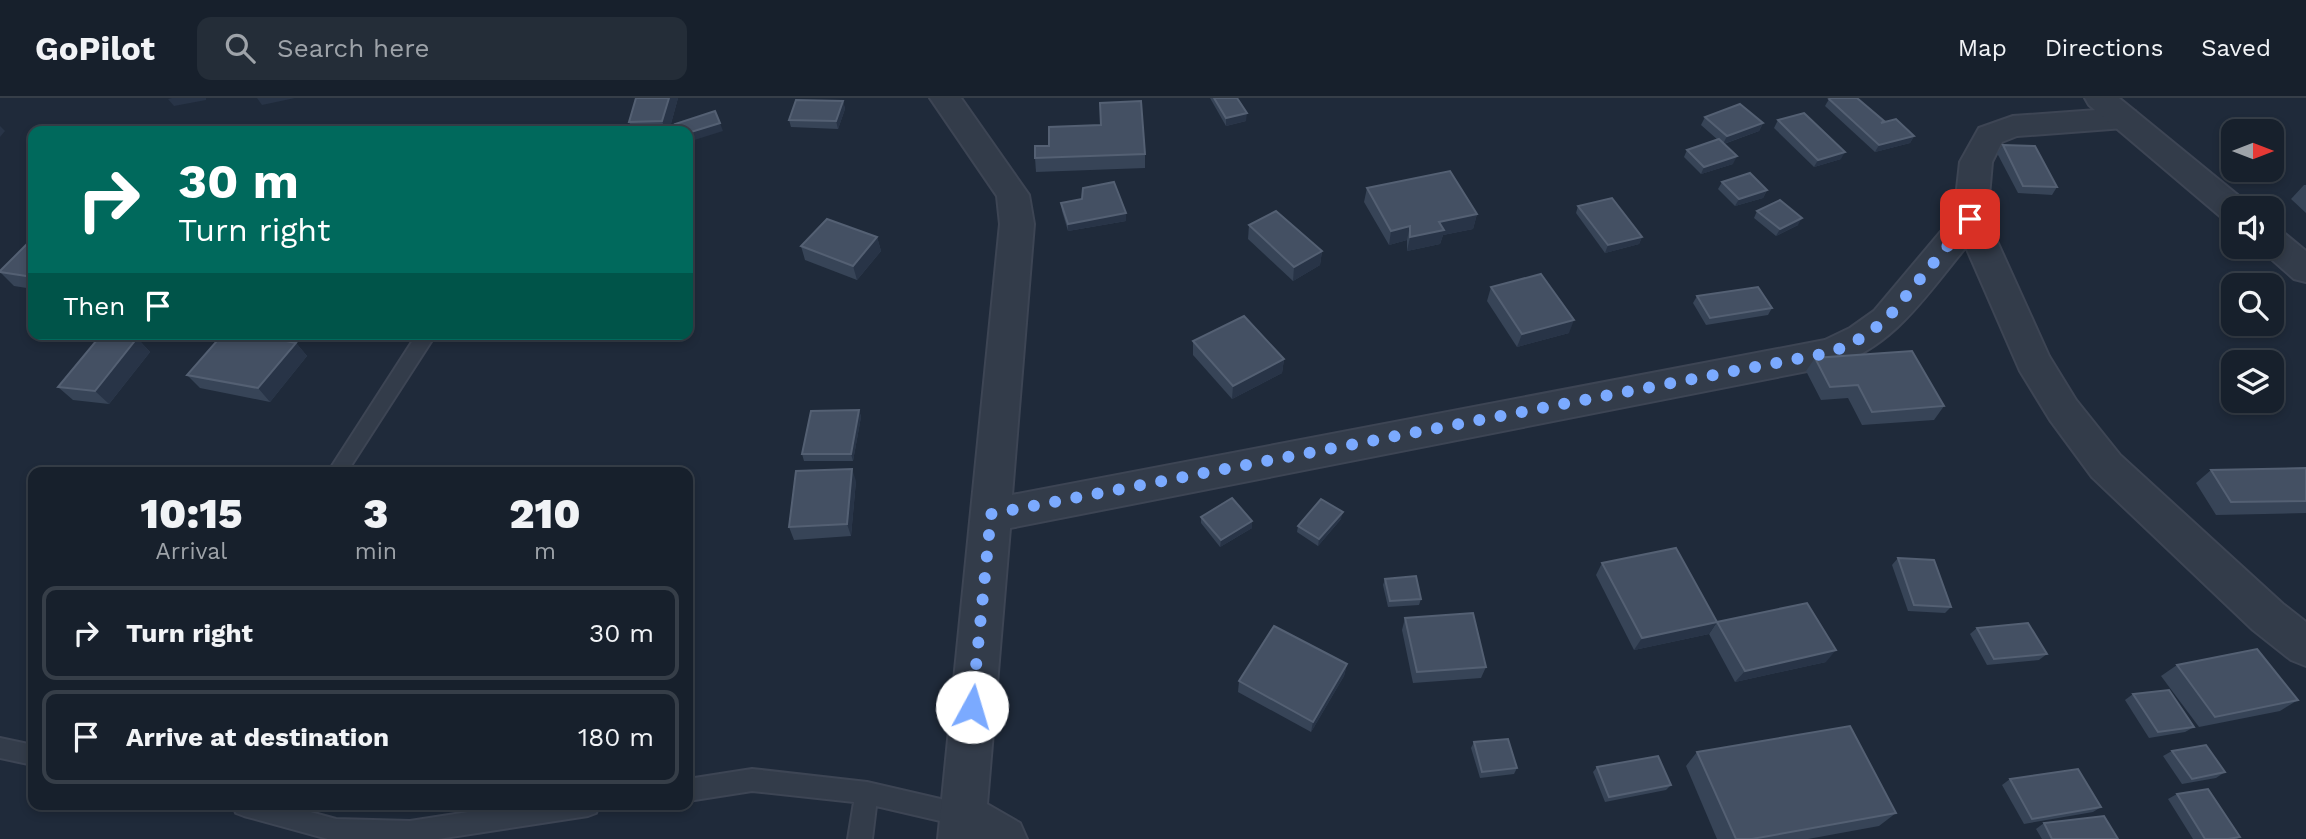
<!DOCTYPE html>
<html lang="en">
<head>
<meta charset="utf-8">
<style>
  :root { --surface:#17202c; --page:#242d38; --text:#f1f3f6; --muted:#9ea3a9; --line:#363e48 }
  body { margin:0; font-family:"Work Sans",sans-serif; background:var(--page); color:var(--text); height:100vh; display:flex; flex-direction:column; font-size:26px; white-space:nowrap }
  * { box-sizing:border-box; margin:0 }
  p { font-size:23px; color:var(--muted) }
  .icon { flex:none; width:38px; height:38px; fill:none; stroke:currentColor; stroke-width:2; stroke-linecap:round; stroke-linejoin:round }
  .map { position:relative; flex:1; overflow:hidden }
  .sheet { position:absolute; left:28px; top:369px; width:665px; height:343px; display:flex; flex-direction:column; background:var(--surface); border-radius:14px; box-shadow:0 4px 10px #0003,0 0 0 2px var(--line) }
  .sheet>* { flex:none }
  .guide { position:absolute; left:28px; top:28px; width:665px; height:214px; border-radius:14px; box-shadow:0 4px 10px #0003,0 0 0 2px var(--line); background:#00695c; color:#fff; overflow:hidden }
  .needle { width:46px; rotate:90deg }
  .fabs { position:absolute; left:2221px; top:21px; display:grid; gap:14px }
  .fabs a { display:grid; place-items:center; width:63px; height:63px; border-radius:14px; background:var(--surface); box-shadow:0 4px 10px #0003,0 0 0 2px var(--line); font-size:35px }
  .pin { position:absolute; display:grid; place-items:center; width:60px; height:60px; color:#fff; margin:-30px; border-radius:14px; box-shadow:0 4px 10px #0006 }
  .me { position:absolute; width:77px; margin:-38px; rotate:6deg; stroke-linejoin:round; filter:drop-shadow(0 0 5px #0008) }
  .turn { display:flex; align-items:center; gap:24px; height:147px; padding:0 35px; font-size:32px }
  .turn .icon { width:91px; height:91px; stroke-width:2.5 }
  .turn b { display:block; font-size:49px; line-height:60px }
  .then { display:flex; align-items:center; height:66px; padding:0 35px; background:#0003; gap:14px; font-size:26px }
  .eta { display:flex; justify-content:space-evenly; align-items:center; height:119px; text-align:center }
  .eta b { font-size:42px; font-weight:800; line-height:49px }
  ul { padding:0; list-style:none }
  li { display:flex; align-items:center; gap:21px; height:94px; margin:0 14px 10px; padding:0 21px; border:4px solid var(--line); border-radius:14px }
  li div { flex:1 }
  li b { display:block; font-size:26px }
  li em { font-style:normal }
  header { display:flex; align-items:center; gap:42px; box-sizing:border-box; height:98px; padding:0 35px; background:var(--surface); border-bottom:2px solid var(--line) }
  header strong { font-size:33px }
  nav { display:flex; gap:38px; margin-inline-start:auto; font-size:24px }
  .search { width:490px; height:63px; background:var(--page); display:flex; align-items:center; gap:18px; box-sizing:border-box; padding:0 24px; border-radius:14px; color:var(--muted); font-size:26px }
  .map>svg:first-child { display:block }
</style>
</head>
<body>
<header>
<strong>GoPilot</strong>
<div class="search"><svg class="icon" aria-label="search" viewBox="0 0 24 24"><circle cx="10" cy="10" r="6"/><path d="M15 15l6 6"/></svg>Search here</div>
<nav><a>Map</a><a>Directions</a><a>Saved</a></nav>
</header>
<div class="map">
<svg width="2306" height="741" viewBox="0 0 2306 741">
  <rect width="100%" height="100%" fill="#1f2a3a"/>
  <g fill="none" stroke-linecap="round" stroke-linejoin="round">
    <g stroke="#3d4554" stroke-width="4">
      <g id="service">
        <path d="M417 236H436L347 374H328Z"/>
        <path d="M0 640 33 647V667L0 660Z"/>
        <path d="M752 671 867 684 962 706 970 709 974 717 970 725 962 728 876 708 872 741H848L854 704 752 693 688 703V681Z"/>
        <path d="M233 707H285L336 721 410 723 514 707H599L596 715 588 718 438 741H328L244 718 236 715Z"/>
      </g>
    </g>
    <g stroke="#3d4554" stroke-width="4">
      <path id="minor" d="M930 0H961L1029 97 1034 126 1012 397 1825 242 1850 230 1874 213 1954 118 1960 64 1979 30 2013 18 2124 10 2135 13 2139 20 2135 27 2124 30 2017 38 2002 44 1992 64 1987 121 2049 258 2076 302 2120 357 2283 506 2306 524V568L2291 562 2253 532 2092 379 2050 322 2020 273 1966 149C1926 197 1895 248 1833 268L1010 430 987 706 1020 725 1027 741H938L1000 126 997 98Z"/>
    </g>
    <g stroke="#3d4554" stroke-width="4">
      <g id="tertiary">
        <path d="M2085 0H2119L2245 103 2249 110H2233V122L2221 119 2089 7Z"/>
        <path d="M2272 131 2284 135 2306 153V184L2294 181 2260 151 2259 149H2272Z"/>
      </g>
    </g>
    <use href="#service" fill="#333c4a" fill-rule="evenodd"/>
    <use href="#minor" fill="#333c4a" fill-rule="evenodd"/>
    <use href="#tertiary" fill="#333c4a" fill-rule="evenodd"/>
  </g>
  <g fill="#374457">
    <path d="M678 0 669 33H633L629 24Z"/>
    <path d="M1210 0H1237L1246 23 1226 28Z"/>
    <path d="M1829 1 1883 24 1914 38 1910 45 1875 54 1825 8Z"/>
    <path d="M843 3 845 11 838 31 791 29 789 22Z"/>
    <path d="M1705 19 1763 25 1759 33 1724 46 1733 66 1701 76 1684 59 1687 52 1718 42 1701 27Z"/>
    <path d="M1778 22 1841 61 1814 69 1774 30Z"/>
    <path d="M1101 27 1145 56V70L1036 74 1035 60 1049 48Z"/>
    <path d="M2003 47 2057 89 2052 97 2018 95 1997 55Z"/>
    <path d="M1722 84 1767 92 1763 100 1735 108 1718 91Z"/>
    <path d="M2304 87H2306V115L2291 101Z"/>
    <path d="M1367 90 1477 116 1473 131 1443 137 1440 146 1407 153V142L1389 147 1364 104Z"/>
    <path d="M1061 105 1126 123 1068 133 1062 113Z"/>
    <path d="M1578 108 1642 139 1639 146 1605 155 1576 115Z"/>
    <path d="M1757 113 1798 127 1776 138 1754 120Z"/>
    <path d="M1249 127 1322 153 1320 167 1293 183 1248 141Z"/>
    <path d="M877 139 881 153 857 182 805 162 801 148Z"/>
    <path d="M33 140V191L14 188 0 174V173Z"/>
    <path d="M1491 189 1569 235 1517 249 1487 203Z"/>
    <path d="M1697 198 1772 210 1768 217 1706 227 1693 205Z"/>
    <path d="M128 236H165L161 241 130 239Z"/>
    <path d="M137 240 150 254 109 306 73 302 58 289Z"/>
    <path d="M1193 243 1284 261 1282 275 1232 301 1193 257Z"/>
    <path d="M296 245 307 258 270 304 200 290 187 277Z"/>
    <path d="M1815 260 1944 308 1934 322 1862 327 1848 300 1821 302 1806 273Z"/>
    <path d="M859 312 861 319 853 363H804L802 356Z"/>
    <path d="M2306 370V415L2216 417 2196 385 2211 372Z"/>
    <path d="M856 383 851 438 794 442 789 429Z"/>
    <path d="M1201 419 1252 430 1220 449 1201 425Z"/>
    <path d="M1341 421 1318 448 1297 434 1298 428Z"/>
    <path d="M1898 460 1951 509 1945 515 1908 513 1892 467Z"/>
    <path d="M1602 465 1709 536 1634 552 1596 477Z"/>
    <path d="M1385 481 1421 501 1419 507 1388 509 1383 487Z"/>
    <path d="M1405 520 1486 569 1481 580 1413 585 1402 532Z"/>
    <path d="M1717 524 1826 564 1735 584 1709 536Z"/>
    <path d="M1977 530 2047 556 2039 562 1987 567 1970 536Z"/>
    <path d="M1347 566 1344 578 1311 634 1238 594 1239 583Z"/>
    <path d="M2177 567 2298 602 2280 613 2199 629 2161 578Z"/>
    <path d="M2133 596 2194 629 2185 634 2149 640 2125 602Z"/>
    <path d="M1474 644 1517 670 1514 676 1480 680 1471 650Z"/>
    <path d="M2172 653 2225 674 2216 680 2182 686 2163 658Z"/>
    <path d="M1697 654 1896 715 1879 728 1808 741H1717L1686 668Z"/>
    <path d="M1597 669 1671 687 1666 692 1605 704 1593 674Z"/>
    <path d="M2010 681 2101 709 2093 714 2024 726 2002 687Z"/>
    <path d="M2177 696 2240 739 2237 741H2193L2168 701Z"/>
    <path d="M2044 725 2118 741H2042L2036 731Z"/>
  </g>
  <g fill="#283447">
    <path d="M172 0H206V2L174 8 168 1Z"/>
    <path d="M257 0H295L262 7Z"/>
    <path d="M669 0H678L669 33H666L662 23Z"/>
    <path d="M843 3 845 11 838 31 836 23Z"/>
    <path d="M1247 15 1246 23 1226 28V20Z"/>
    <path d="M720 25 723 33 688 44V35Z"/>
    <path d="M1763 25 1759 33 1723 46 1727 38Z"/>
    <path d="M0 28 5 33 0 39Z"/>
    <path d="M1914 38 1910 45 1875 54 1879 47Z"/>
    <path d="M1845 54 1841 61 1814 69 1818 62Z"/>
    <path d="M1737 58 1733 66 1701 76 1704 69Z"/>
    <path d="M1767 92 1763 100 1735 108 1739 101Z"/>
    <path d="M1126 115V123L1068 133V126Z"/>
    <path d="M1477 116 1473 131 1443 137 1440 146 1407 153 1410 139 1439 124Z"/>
    <path d="M1802 120 1798 127 1776 138 1780 131Z"/>
    <path d="M1410 128 1407 142 1389 147 1391 133Z"/>
    <path d="M877 139 881 153 857 182 853 168Z"/>
    <path d="M1642 139 1639 146 1605 155 1608 147Z"/>
    <path d="M1322 153 1320 167 1293 183 1294 169Z"/>
    <path d="M1574 222 1569 235 1517 249 1522 236Z"/>
    <path d="M156 236H165L161 241Z"/>
    <path d="M137 240 150 254 109 306 95 293Z"/>
    <path d="M296 245 307 258 270 304 258 290Z"/>
    <path d="M1284 261 1282 275 1232 301 1233 288Z"/>
    <path d="M859 312 861 319 853 363 851 356Z"/>
    <path d="M852 371 856 383 851 438 847 426Z"/>
    <path d="M1343 414 1341 421 1318 448 1319 441Z"/>
    <path d="M1252 423V430L1220 449 1221 442Z"/>
    <path d="M1717 524 1709 536 1634 552 1642 540Z"/>
    <path d="M1836 552 1826 564 1735 584 1745 573Z"/>
    <path d="M1347 566 1344 578 1311 634 1313 624Z"/>
  </g>
  <g fill="#445063" stroke="#546073" stroke-width="2">
    <path d="M636 0H669L662 23 629 24Z"/>
    <path d="M1214 0H1237L1247 15 1226 20Z"/>
    <path d="M1831 0H1857L1884 23 1881 25 1896 21 1914 38 1879 47 1829 1Z"/>
    <path d="M796 2 843 3 836 23 789 22Z"/>
    <path d="M1141 3 1145 56 1035 60V48H1049V29L1101 27 1100 5Z"/>
    <path d="M1740 6 1763 25 1727 38 1705 19Z"/>
    <path d="M715 13 720 25 688 35V33H678L675 26Z"/>
    <path d="M1804 15 1845 54 1818 62 1778 22Z"/>
    <path d="M1719 41 1737 58 1704 69 1687 52Z"/>
    <path d="M2003 47 2035 48 2057 89 2023 88Z"/>
    <path d="M1450 73 1477 116 1439 124 1444 132 1410 139V128L1391 133 1367 90Z"/>
    <path d="M1750 75 1767 92 1739 101 1722 84Z"/>
    <path d="M1114 84 1126 115 1068 126 1061 105 1082 101 1083 90Z"/>
    <path d="M1612 100 1642 139 1608 147 1578 108Z"/>
    <path d="M1780 102 1802 120 1780 131 1757 113Z"/>
    <path d="M1276 113 1322 153 1294 169 1249 127Z"/>
    <path d="M827 121 877 139 853 168 801 148Z"/>
    <path d="M33 140V179L0 174V173Z"/>
    <path d="M1541 176 1574 222 1522 236 1491 189Z"/>
    <path d="M1758 189 1772 210 1710 220 1697 198Z"/>
    <path d="M1244 218 1284 261 1233 288 1193 243Z"/>
    <path d="M223 236H251L296 245 258 290 187 277Z"/>
    <path d="M101 237 137 240 95 293 58 289Z"/>
    <path d="M1912 253 1944 308 1872 314 1858 287 1830 289 1815 260Z"/>
    <path d="M859 312 851 356H802L811 313Z"/>
    <path d="M2306 370V403L2231 404 2211 372Z"/>
    <path d="M852 371 847 426 789 429 796 373Z"/>
    <path d="M1232 400 1252 423 1221 442 1201 419Z"/>
    <path d="M1321 401 1343 414 1319 441 1298 428Z"/>
    <path d="M1676 450 1717 524 1642 540 1602 465Z"/>
    <path d="M1898 460 1934 462 1951 509 1914 507Z"/>
    <path d="M1416 478 1421 501 1390 503 1385 481Z"/>
    <path d="M1807 505 1836 552 1745 573 1717 524Z"/>
    <path d="M1473 515 1486 569 1417 574 1405 520Z"/>
    <path d="M2028 525 2047 556 1994 561 1977 530Z"/>
    <path d="M1274 528 1347 566 1313 624 1239 583Z"/>
    <path d="M2257 551 2298 602 2215 619 2177 567Z"/>
    <path d="M2169 592 2194 629 2158 634 2133 596Z"/>
    <path d="M1850 628 1896 715 1752 741H1736L1697 654Z"/>
    <path d="M1508 641 1517 670 1482 674 1474 644Z"/>
    <path d="M2206 647 2225 674 2192 681 2172 653Z"/>
    <path d="M1658 658 1671 687 1609 699 1597 669Z"/>
    <path d="M2078 671 2101 709 2032 721 2010 681Z"/>
    <path d="M2208 691 2240 739 2228 741H2205L2177 696Z"/>
    <path d="M2104 718 2118 741H2052L2044 725Z"/>
  </g>
  <g fill="none" stroke-linecap="round" stroke-linejoin="round">
    <path stroke="#7baaff" stroke-width="12" stroke-dasharray="0 21.6" d="M972 609 991 416 1833 254 1863 239 1886 222 1970 121"/>
  </g>
</svg>
<div class="fabs">
<a><svg class="needle" viewBox="-14 -14 28 28"><path d="M0-13l5 13h-10z" fill="#e53935"/><path d="M0 13l5-13h-10z" fill="#9ea3a9"/></svg></a>
<a><svg class="icon" aria-label="sound" viewBox="0 0 24 24"><path d="M4 9h4l5-4v14l-5-4H4zM17 9q2 3 0 6"/></svg></a>
<a><svg class="icon" aria-label="search" viewBox="0 0 24 24"><circle cx="10" cy="10" r="6"/><path d="M15 15l6 6"/></svg></a>
<a><svg class="icon" aria-label="layers" viewBox="0 0 24 24"><path d="M12 4l9 5-9 5-9-5zM3 14l9 5 9-5"/></svg></a>
</div>
<div class="pin" style="left:1970px;top:121px;background:#d93025"><svg class="icon" aria-label="arrive" viewBox="0 0 24 24"><path d="M6 21V4h12l-3 4 3 4H6"/></svg></div>
<svg class="me" style="left:972px;top:609px" viewBox="-20 -20 40 40"><circle r="19" fill="#fff"/><path d="M0-13L10 11 0 6-10 11z" fill="#7baaff"/></svg>
<div class="guide">
<div class="turn"><svg class="icon" aria-label="right" viewBox="0 0 24 24"><path d="M7 20v-9h11M14 6l5 5-5 5"/></svg><div><b>30 m</b>Turn right</div></div>
<div class="then">Then<svg class="icon" aria-label="arrive" viewBox="0 0 24 24"><path d="M6 21V4h12l-3 4 3 4H6"/></svg></div>
</div>
<section class="sheet">
<div class="eta">
<div><b>10:15</b><p>Arrival</p></div>
<div><b>3</b><p>min</p></div>
<div><b>210</b><p>m</p></div>
</div>
<ul>
<li><svg class="icon" aria-label="right" viewBox="0 0 24 24"><path d="M7 20v-9h11M14 6l5 5-5 5"/></svg><div><b>Turn right</b></div><em>30 m</em></li>
<li><svg class="icon" aria-label="arrive" viewBox="0 0 24 24"><path d="M6 21V4h12l-3 4 3 4H6"/></svg><div><b>Arrive at destination</b></div><em>180 m</em></li>
</ul>
</section>
</div>
</body>
</html>
